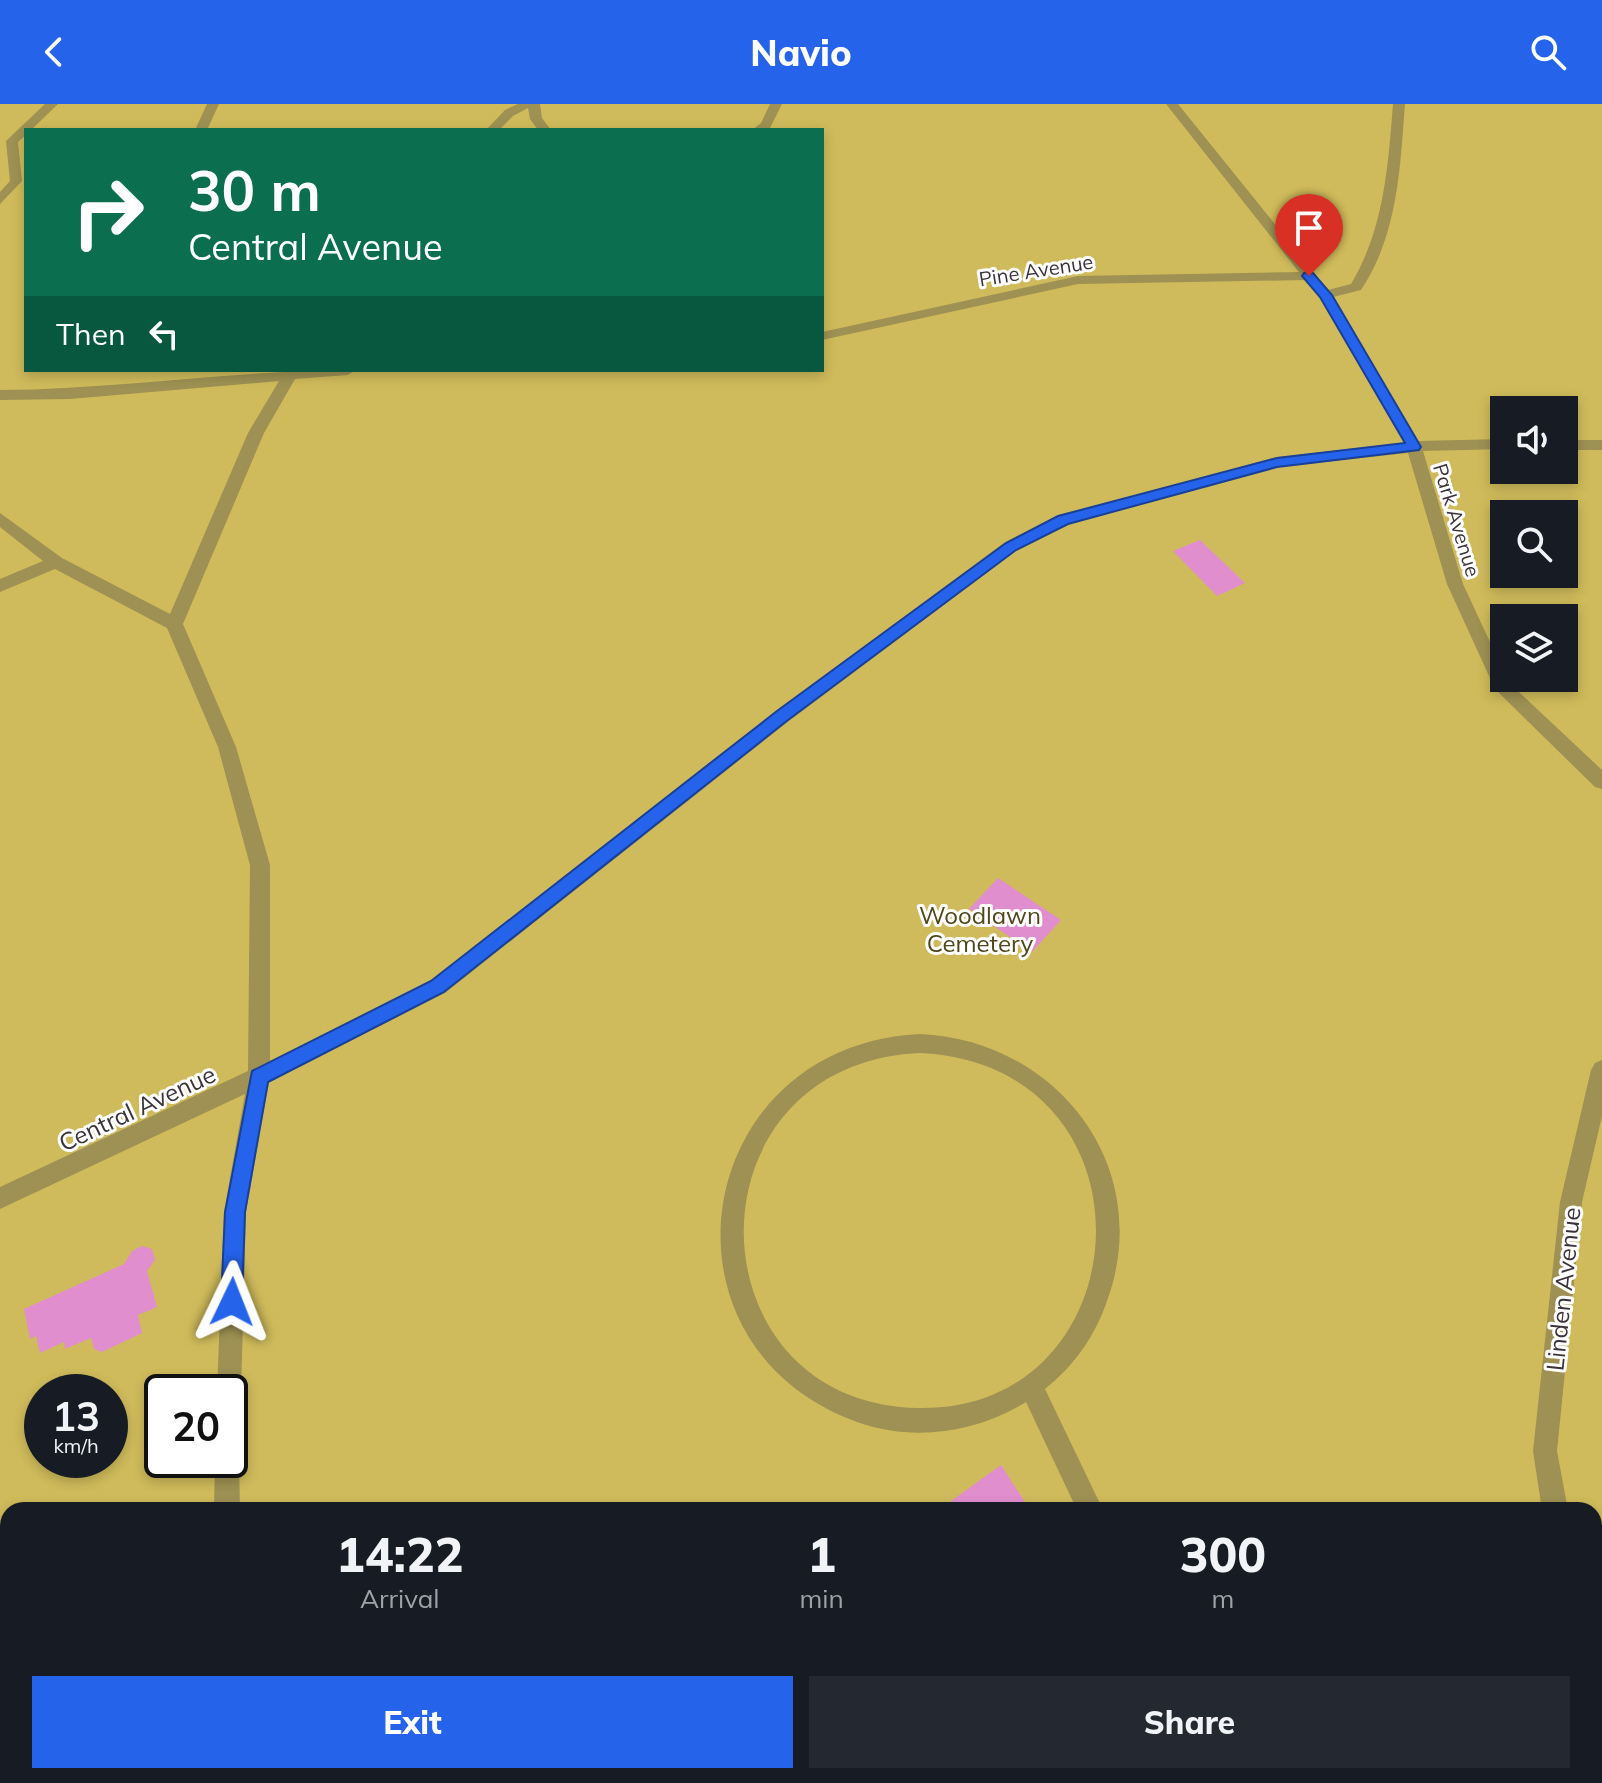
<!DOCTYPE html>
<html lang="en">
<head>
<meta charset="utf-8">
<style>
  :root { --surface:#171b24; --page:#242831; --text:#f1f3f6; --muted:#9ea1a6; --accent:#2563eb }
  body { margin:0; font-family:Mulish,sans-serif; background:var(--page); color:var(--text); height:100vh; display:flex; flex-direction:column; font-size:30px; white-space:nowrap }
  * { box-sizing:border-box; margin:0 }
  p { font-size:26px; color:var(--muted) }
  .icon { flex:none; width:44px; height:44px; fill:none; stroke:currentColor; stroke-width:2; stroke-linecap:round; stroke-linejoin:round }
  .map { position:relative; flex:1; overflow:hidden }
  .panel { position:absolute; left:0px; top:1398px; width:1602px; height:282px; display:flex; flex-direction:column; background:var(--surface); border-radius:24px 24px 0 0; box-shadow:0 4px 12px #0003 }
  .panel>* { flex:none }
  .guide { position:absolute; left:24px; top:24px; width:800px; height:244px; border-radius:0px; box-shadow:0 4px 12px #0003; background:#0b6e4f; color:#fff; overflow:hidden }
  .buttons { position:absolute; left:1490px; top:292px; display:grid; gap:16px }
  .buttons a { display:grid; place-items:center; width:88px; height:88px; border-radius:0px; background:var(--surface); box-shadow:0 4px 12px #0003; font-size:40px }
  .speed { position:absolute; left:24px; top:1270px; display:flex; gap:16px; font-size:40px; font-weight:700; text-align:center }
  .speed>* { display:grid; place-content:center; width:104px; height:104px; border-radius:50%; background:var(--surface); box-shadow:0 4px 12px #0003; line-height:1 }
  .speed small { font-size:20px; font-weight:400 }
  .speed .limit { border:4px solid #111; border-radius:12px; background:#fff; color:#111 }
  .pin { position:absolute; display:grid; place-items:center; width:68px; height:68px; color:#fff; margin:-82px -34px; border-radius:50% 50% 50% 0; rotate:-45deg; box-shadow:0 0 8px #0007 }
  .pin .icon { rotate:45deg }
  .me { position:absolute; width:88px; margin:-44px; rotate:2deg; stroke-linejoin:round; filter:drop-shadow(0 0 6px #0008) }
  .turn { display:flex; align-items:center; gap:28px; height:168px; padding:0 32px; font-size:36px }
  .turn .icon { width:104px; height:104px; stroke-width:2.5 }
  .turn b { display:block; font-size:56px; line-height:68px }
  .then { display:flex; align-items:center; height:76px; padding:0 32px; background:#0003; gap:16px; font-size:30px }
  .eta { display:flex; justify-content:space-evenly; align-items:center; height:136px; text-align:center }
  .eta b { font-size:48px; font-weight:800; line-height:56px }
  .primary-button { display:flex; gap:16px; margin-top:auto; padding:16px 32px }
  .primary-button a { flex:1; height:92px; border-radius:0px; background:var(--accent); color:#fff; font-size:32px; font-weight:800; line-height:92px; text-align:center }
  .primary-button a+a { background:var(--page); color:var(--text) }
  header { display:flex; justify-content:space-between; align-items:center; height:104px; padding:0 32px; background:var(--accent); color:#fff; font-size:36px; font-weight:800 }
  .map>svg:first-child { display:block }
</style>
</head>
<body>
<header><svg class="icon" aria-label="back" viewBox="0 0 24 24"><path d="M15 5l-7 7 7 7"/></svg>Navio<svg class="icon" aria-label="search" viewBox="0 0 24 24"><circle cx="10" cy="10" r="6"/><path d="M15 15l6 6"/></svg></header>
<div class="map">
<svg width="1602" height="1679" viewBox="0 0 1602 1679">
  <rect width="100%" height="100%" fill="#f0dcea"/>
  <path fill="#cfbb5b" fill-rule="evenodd" d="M0 0H1602V1679H0ZM26 26H822V266H26ZM1504 306H1564V366H1504ZM1504 410H1564V470H1504ZM1504 514H1564V574H1504ZM42 1288H110V1356H42ZM162 1288H230V1356H162ZM8 1406H1594V1672H8Z"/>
  <g fill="#e18ece">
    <path d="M1200 436 1245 479 1217 492 1173 447Z"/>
    <path d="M998 774 1061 816 1032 848 969 805Z"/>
    <path d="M142 1142 152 1145 155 1156 147 1167 157 1203 138 1211 142 1229 102 1248 94 1245 91 1234 65 1245 64 1238 40 1249 36 1232 30 1235 24 1205 124 1160 132 1147Z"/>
    <path d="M1001 1361 1030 1406H956L951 1397Z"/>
  </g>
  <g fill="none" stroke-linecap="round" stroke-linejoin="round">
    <g fill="#9e9153" fill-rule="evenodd">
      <path d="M45 0H58L31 26H26V31L18 38 22 77 0 100V88L10 77 6 37Z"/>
      <path d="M207 0H219L207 26H195Z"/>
      <path d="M518 0H540L542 14 551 26H538L530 15 528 4 513 12 499 26H486L505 6Z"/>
      <path d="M770 0H782L770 24 752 26 761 19Z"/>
      <path d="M1166 0H1178L1328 186 1351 180C1384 125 1388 63 1393 0H1405C1400 65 1398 130 1361 186L1333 193 1418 337 1504 335V345L1423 347 1463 480 1504 568V574L1602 666V685L1595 683 1495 585 1447 480 1408 349 1277 363 1069 420 1017 446 789 617 445 889 269 978 246 1108 241 1288 238 1297 230 1300V1288H217L224 1108 245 990 0 1105V1083L248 967 250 761 218 643 167 524 55 465 0 488V475L43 457 0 423V409L62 454 170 510 248 329 279 277 70 295 0 296V286C119 285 237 266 355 266L348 271 295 275 264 329 183 520 236 643 270 761V957L431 877 777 607 1005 438 1058 412 1277 353 1404 339 1319 193 1306 176 1078 180 822 236V228L1078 172 1299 168Z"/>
      <rect x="1564" y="336" width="38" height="10"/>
      <path d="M920 930C1057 936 1156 1063 1107 1197 1095 1232 1074 1262 1045 1285L1103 1406H1077L1026 1298C975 1329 913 1338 857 1318 644 1241 692 941 920 930ZM920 949C1166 961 1144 1310 917 1304 689 1299 682 960 920 949Z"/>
      <path d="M1602 956V1012L1582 1098 1557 1347 1568 1406H1542L1533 1347 1560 1098 1591 966 1595 959Z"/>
      <path d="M230 1345 236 1347 239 1356 240 1406H214L215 1356H230Z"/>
      <path d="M1594 1633 1602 1637V1679H1327L1330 1672H1594Z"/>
      <path d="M161 1672H189L186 1679H158Z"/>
      <path d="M1173 1672H1204L1201 1679H1170Z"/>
      <path d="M1282 1672H1321L1324 1679H1285Z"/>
    </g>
  </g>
  <path fill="#2563eb" stroke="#184099" stroke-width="2" d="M1304 169H1313L1332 191 1421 343 1419 346 1277 363 1068 420 1016 446 788 616 444 888 268 978 245 1108 242 1198 239 1205 232 1208 224 1205 221 1198 225 1108 252 967 431 877 777 607 1006 439 1058 412 1277 354 1405 339 1320 193 1302 172Z"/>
  <g text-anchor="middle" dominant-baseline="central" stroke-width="6" stroke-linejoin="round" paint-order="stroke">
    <g font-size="20" fill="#3b3339" stroke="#fff">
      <text transform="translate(1036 166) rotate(-9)">Pine Avenue</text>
      <text transform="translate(1457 416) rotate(73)">Park Avenue</text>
    </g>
    <g font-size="24" fill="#50471b" stroke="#fff">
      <text x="980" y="811">Woodlawn<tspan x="980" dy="28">Cemetery</tspan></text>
    </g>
    <g font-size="24" fill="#3b3339" stroke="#fff">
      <text transform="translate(137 1004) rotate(-25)">Central Avenue</text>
      <text transform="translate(1563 1185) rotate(-84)">Linden Avenue</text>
    </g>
  </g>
</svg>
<div class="buttons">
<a><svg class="icon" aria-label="sound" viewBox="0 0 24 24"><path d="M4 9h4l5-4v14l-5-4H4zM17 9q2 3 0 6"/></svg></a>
<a><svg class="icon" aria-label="search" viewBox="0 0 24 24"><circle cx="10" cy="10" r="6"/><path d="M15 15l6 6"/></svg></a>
<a><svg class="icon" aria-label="layers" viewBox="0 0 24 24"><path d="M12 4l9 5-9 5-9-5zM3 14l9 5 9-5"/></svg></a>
</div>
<div class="speed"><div>13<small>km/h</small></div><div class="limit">20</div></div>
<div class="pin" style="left:1309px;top:172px;background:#d93025"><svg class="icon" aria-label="arrive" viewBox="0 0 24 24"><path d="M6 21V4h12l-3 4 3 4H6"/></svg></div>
<svg class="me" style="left:232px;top:1198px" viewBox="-20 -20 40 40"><path d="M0-17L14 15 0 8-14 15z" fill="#2563eb" stroke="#fff" stroke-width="4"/></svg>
<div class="guide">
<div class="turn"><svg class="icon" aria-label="right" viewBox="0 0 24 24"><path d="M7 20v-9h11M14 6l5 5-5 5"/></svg><div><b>30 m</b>Central Avenue</div></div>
<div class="then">Then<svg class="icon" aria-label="left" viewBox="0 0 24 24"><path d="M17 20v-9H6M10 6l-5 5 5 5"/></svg></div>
</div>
<section class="panel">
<div class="eta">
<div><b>14:22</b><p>Arrival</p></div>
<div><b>1</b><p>min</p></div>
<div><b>300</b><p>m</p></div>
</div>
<div class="primary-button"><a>Exit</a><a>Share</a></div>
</section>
</div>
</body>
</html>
